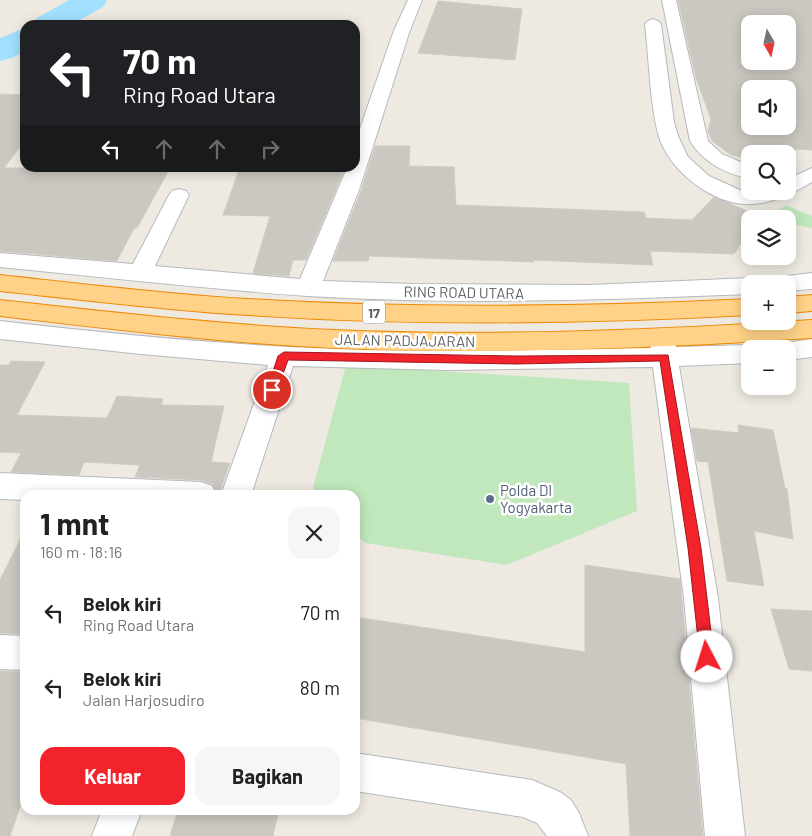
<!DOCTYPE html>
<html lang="id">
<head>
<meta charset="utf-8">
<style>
  :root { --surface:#fff; --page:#f6f6f6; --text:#222; --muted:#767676; --accent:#f3232c }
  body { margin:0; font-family:Barlow,sans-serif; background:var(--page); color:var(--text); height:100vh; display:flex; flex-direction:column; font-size:19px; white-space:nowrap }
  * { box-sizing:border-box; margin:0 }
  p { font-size:16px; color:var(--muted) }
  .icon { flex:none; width:28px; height:28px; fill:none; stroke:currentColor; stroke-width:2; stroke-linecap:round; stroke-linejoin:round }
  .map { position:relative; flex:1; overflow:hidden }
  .sheet { position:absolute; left:20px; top:490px; width:340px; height:325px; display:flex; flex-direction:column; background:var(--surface); border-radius:15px; box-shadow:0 2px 12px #0003 }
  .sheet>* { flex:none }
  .hud { position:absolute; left:20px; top:20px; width:340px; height:152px; border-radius:15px; box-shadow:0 2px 12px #0003; background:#202124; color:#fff; overflow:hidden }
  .needle { width:32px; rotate:171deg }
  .controls { position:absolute; left:741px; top:15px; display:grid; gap:10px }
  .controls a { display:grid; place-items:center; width:55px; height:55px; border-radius:10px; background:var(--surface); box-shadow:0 2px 12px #0003; font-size:25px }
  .pin { position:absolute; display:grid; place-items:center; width:42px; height:42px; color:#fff; margin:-21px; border:2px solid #fff; border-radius:50%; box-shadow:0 1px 5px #0007 }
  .me { position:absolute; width:55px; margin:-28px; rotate:355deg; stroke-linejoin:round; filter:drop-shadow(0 0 4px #0008) }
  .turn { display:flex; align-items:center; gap:18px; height:105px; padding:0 20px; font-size:22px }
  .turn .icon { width:65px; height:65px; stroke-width:2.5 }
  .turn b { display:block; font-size:35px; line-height:42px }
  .lanes { display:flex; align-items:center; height:48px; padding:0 20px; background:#0003; justify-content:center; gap:25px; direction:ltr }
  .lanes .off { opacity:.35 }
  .round { display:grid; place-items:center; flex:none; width:52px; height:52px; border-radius:15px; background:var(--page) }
  .overview { display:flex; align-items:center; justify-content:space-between; height:85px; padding:0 20px }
  h1 { font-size:30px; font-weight:700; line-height:38px }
  .primary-button { display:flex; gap:10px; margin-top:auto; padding:10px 20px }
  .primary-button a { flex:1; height:58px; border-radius:15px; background:var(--accent); color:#fff; font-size:20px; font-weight:700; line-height:58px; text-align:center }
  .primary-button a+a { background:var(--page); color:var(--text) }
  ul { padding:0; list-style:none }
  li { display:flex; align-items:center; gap:15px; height:75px; padding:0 20px }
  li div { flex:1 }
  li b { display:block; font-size:19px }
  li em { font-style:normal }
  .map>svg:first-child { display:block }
</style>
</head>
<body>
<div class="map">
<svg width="812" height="836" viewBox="0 0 812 836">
  <rect width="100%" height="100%" fill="#eeeae2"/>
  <g fill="#c1e7bc">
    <path d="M786 205 812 216V228L788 223V219H772L749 210 777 211Z"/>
    <path d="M346 365 629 383 637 511 507 565 365 543 355 533V495H319L313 488Z"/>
  </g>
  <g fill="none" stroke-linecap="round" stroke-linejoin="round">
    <g fill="#a1e1ff" fill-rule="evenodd">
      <path d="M69 0H107L103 7 71 25H32L37 18Z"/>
      <path d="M25 28V51L12 58 0 61V38Z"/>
    </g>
  </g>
  <g fill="#cbc7c1" stroke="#d3cbc0" fill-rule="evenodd">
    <path d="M678 0H812V150L796 149 788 156V154H750V159L731 155 712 141 708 131 711 119 696 78ZM750 24H788V61H750ZM750 89H788V126H750Z"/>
    <path d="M438 1 522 9 515 60 418 53Z"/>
    <path d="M0 94 25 95V140L4 168H170L137 228H134L117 261 0 251Z"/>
    <path d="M375 146H410L409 166 454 167 456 205 644 212 646 218 692 220 714 197 759 216 757 219H750V230L734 254 650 251 653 265 534 260V262L369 256 368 261H333L361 191Z"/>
    <path d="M253 168 344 170 306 260H293L289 276 253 273 270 216 223 215 239 170H252Z"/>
    <path d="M11 361 45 362 17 415 107 418 117 396 163 399 161 405 224 406 211 462 230 463 220 491H216L213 484 201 480 135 477 140 465 84 462 79 475 11 472 21 453 0 452V365H9Z"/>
    <path d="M738 425 773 430 785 488 787 489 793 539 754 531 764 586 727 581 708 462 697 461 691 428 739 433Z"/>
    <path d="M25 530V634L0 633V580Z"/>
    <path d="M585 565 680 579 703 836H630L626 764 355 718V617L585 652Z"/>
    <path d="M771 609 812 611V671L789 669Z"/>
    <path d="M0 671 25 672V793L10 836H0Z"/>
    <path d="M178 810H279L273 836H170Z"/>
  </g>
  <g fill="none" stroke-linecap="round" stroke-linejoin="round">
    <g stroke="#b5b9bd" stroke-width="2">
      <g id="minor">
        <path d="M408 0H422L409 33 359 190 323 281 413 284 590 285 750 278 758 280 760 284H750V294C603 300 455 305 308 296 205 289 103 277 0 267V253L133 264 169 195 172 191 179 189 186 191 189 195 155 266 300 279 347 168H355V143L393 33Z"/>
        <path d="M662 0H676L708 141 722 154 750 166V179C725 173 704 163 690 141Z"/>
        <path d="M653 19 658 21 661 24 674 122 678 136 688 157 709 176 742 191H788V179L812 168V182C795 192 773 203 753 204 715 207 670 172 659 137 650 106 649 58 645 24L648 21Z"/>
        <path d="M812 273V289L788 291V284H766L769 278Z"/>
        <path d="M0 321C112 334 224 345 336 349 441 353 546 350 651 348L649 339 653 333 662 330 671 333 676 347 750 345 759 347 760 349H750V363L679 366 718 598 745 836H705L684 598 653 367 448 370 293 366 251 495H221L268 365 141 354 0 339Z"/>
        <path d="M812 339V357L788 360V349H777L779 344Z"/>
        <path d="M0 473 201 482 212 486 216 495H25V500L0 499Z"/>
        <path d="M0 635 25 636V670L0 669Z"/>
        <path d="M355 753 532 780 560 792 571 800 579 813 588 836H547L537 823 523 817 355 791Z"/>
        <path d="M102 810H142L132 836H92Z"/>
      </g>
    </g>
    <g stroke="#f08700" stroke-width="2">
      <g id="highway">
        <path d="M0 275C83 284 165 294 248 299 415 309 583 307 750 299V315C583 324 415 326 248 315 165 310 83 300 0 291Z"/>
        <path d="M812 295V311L788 313V297Z"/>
        <path d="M0 300C111 312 222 325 334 330 493 337 653 330 812 320V338C653 348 493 355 334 348 222 343 111 329 0 316Z"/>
      </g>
    </g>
    <use href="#minor" fill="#fff" fill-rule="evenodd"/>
    <use href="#highway" fill="#ffd288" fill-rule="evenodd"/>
  </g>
  <path fill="#f3232c" stroke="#9e171d" d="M284 352 516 356 668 355 701 548 714 657 712 662 707 664 702 662 700 657 688 548 660 361 516 364 288 360 276 393H268L267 390 278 356Z"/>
  <circle fill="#5c6f8a" stroke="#fff" stroke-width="2" cx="490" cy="499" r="5"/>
  <g text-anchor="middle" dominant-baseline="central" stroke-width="5" stroke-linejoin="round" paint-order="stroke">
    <rect fill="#fff" stroke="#8c8f92" stroke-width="1" x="363" y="300.5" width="22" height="23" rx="4"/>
    <g font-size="14" font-weight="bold" fill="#5a5f63">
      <text x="374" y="312">17</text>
    </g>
    <g font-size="15" fill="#5a5f63" stroke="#fff">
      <text transform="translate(464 292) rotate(1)">RING ROAD UTARA</text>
      <text transform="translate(405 340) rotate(1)">JALAN PADJAJARAN</text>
    </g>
    <g font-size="15" fill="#4e5e75" stroke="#fff" text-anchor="start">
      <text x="500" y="490">Polda DI<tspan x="500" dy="17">Yogyakarta</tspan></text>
    </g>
  </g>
</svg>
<div class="controls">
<a><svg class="needle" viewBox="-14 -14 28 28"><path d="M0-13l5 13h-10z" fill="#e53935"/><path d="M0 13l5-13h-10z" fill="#767676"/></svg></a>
<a><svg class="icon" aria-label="sound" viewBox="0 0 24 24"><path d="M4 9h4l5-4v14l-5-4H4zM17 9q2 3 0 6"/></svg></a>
<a><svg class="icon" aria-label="search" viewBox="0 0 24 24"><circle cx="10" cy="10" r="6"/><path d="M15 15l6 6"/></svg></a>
<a><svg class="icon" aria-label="layers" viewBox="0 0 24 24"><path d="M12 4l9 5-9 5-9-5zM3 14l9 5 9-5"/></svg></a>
<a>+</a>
<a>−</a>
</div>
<div class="pin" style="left:272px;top:390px;background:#d93025"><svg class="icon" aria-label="arrive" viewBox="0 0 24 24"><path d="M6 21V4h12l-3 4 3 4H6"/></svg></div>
<svg class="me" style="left:707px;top:657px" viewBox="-20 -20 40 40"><circle r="19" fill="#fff"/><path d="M0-13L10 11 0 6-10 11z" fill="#f3232c"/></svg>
<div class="hud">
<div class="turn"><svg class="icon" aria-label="left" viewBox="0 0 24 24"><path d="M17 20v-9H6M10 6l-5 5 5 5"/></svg><div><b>70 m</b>Ring Road Utara</div></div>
<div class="lanes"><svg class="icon" aria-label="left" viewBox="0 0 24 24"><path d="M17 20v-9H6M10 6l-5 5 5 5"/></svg><svg class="icon off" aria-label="ahead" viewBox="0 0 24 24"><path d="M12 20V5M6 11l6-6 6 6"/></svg><svg class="icon off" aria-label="ahead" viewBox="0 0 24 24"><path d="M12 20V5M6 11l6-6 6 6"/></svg><svg class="icon off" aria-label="right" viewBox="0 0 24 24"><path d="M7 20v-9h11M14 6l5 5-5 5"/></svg></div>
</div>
<section class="sheet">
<div class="overview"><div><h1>1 mnt</h1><p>160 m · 18:16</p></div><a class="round"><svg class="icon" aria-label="close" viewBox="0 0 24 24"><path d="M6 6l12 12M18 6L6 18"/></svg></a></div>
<ul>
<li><svg class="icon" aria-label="left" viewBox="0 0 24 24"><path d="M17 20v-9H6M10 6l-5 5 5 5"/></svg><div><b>Belok kiri</b><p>Ring Road Utara</p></div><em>70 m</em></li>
<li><svg class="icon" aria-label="left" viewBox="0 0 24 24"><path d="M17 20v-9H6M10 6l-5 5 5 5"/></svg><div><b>Belok kiri</b><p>Jalan Harjosudiro</p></div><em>80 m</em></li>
</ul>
<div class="primary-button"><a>Keluar</a><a>Bagikan</a></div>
</section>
</div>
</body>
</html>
